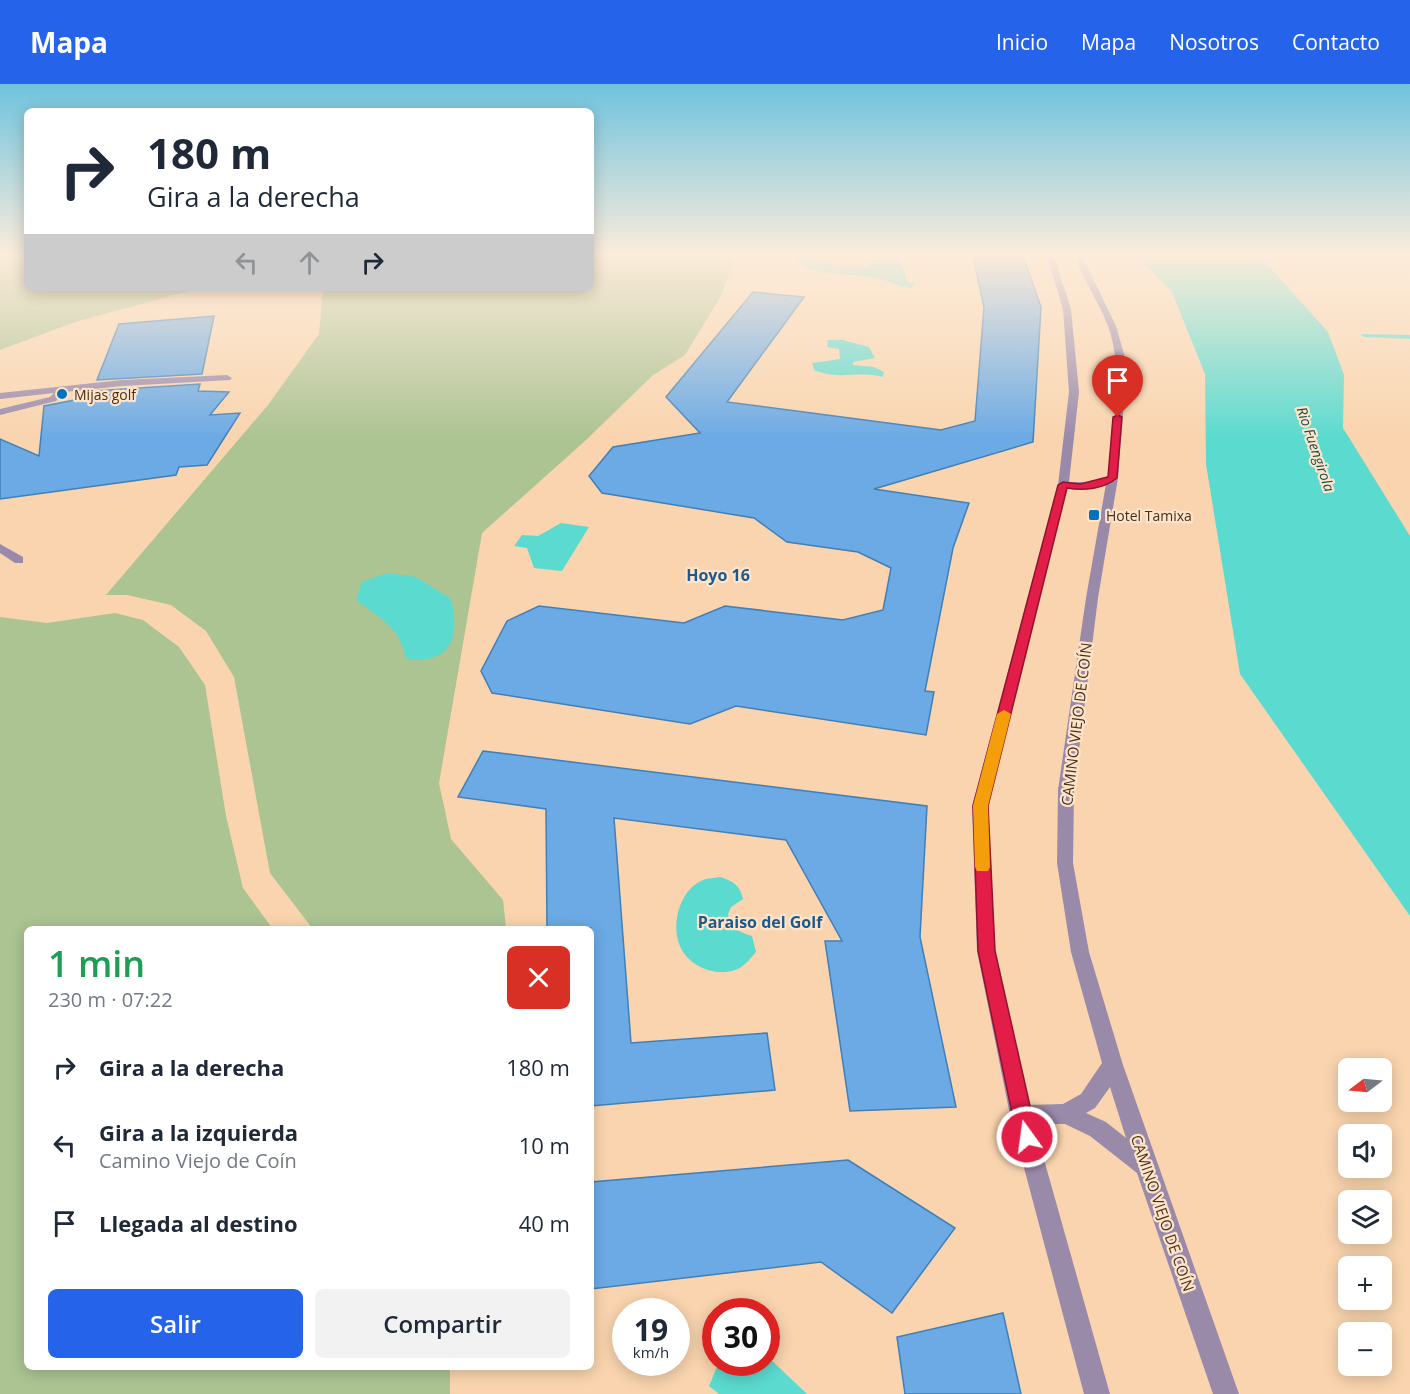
<!DOCTYPE html>
<html lang="es">
<head>
<meta charset="utf-8">
<style>
  :root { --surface:#fff; --page:#f2f2f3; --text:#1f2937; --muted:#747a83; --accent:#2563eb }
  body { margin:0; font-family:"Open Sans",sans-serif; background:var(--page); color:var(--text); height:100vh; display:flex; flex-direction:column; font-size:22px; white-space:nowrap }
  * { box-sizing:border-box; margin:0 }
  p { font-size:20px; color:var(--muted) }
  .icon { flex:none; width:33px; height:33px; fill:none; stroke:currentColor; stroke-width:2; stroke-linecap:round; stroke-linejoin:round }
  .map { position:relative; flex:1; overflow:hidden }
  .drawer { position:absolute; left:24px; top:842px; width:570px; height:444px; display:flex; flex-direction:column; background:var(--surface); border-radius:9px; box-shadow:0 3px 15px #0003 }
  .drawer>* { flex:none }
  .guide { position:absolute; left:24px; top:24px; width:570px; height:183px; border-radius:9px; box-shadow:0 3px 15px #0003; background:#fff; color:var(--text); overflow:hidden }
  .needle { width:39px; rotate:254deg }
  .tools { position:absolute; left:1338px; top:974px; display:grid; gap:12px }
  .tools a { display:grid; place-items:center; width:54px; height:54px; border-radius:9px; background:var(--surface); box-shadow:0 3px 15px #0003; font-size:30px }
  .speed { position:absolute; left:612px; top:1214px; display:flex; gap:12px; font-size:30px; font-weight:700; text-align:center }
  .speed>* { display:grid; place-content:center; width:78px; height:78px; border-radius:50%; background:var(--surface); box-shadow:0 3px 15px #0003; line-height:1 }
  .speed small { font-size:15px; font-weight:400 }
  .speed .limit { border:9px solid #d22; background:#fff; color:#111 }
  .pin { position:absolute; display:grid; place-items:center; width:51px; height:51px; color:#fff; margin:-62px -26px; border-radius:50% 50% 50% 0; rotate:-45deg; box-shadow:0 0 6px #0007 }
  .pin .icon { rotate:45deg }
  .me { position:absolute; width:66px; margin:-33px; rotate:346deg; stroke-linejoin:round; filter:drop-shadow(0 0 4px #0008) }
  .turn { display:flex; align-items:center; gap:21px; height:126px; padding:0 24px; font-size:27px }
  .turn .icon { width:78px; height:78px; stroke-width:2.5 }
  .turn b { display:block; font-size:42px; line-height:51px }
  .lanes { display:flex; align-items:center; height:57px; padding:0 24px; background:#0003; justify-content:center; gap:30px; direction:ltr }
  .lanes .off { opacity:.35 }
  .round { display:grid; place-items:center; flex:none; width:63px; height:63px; border-radius:9px; background:var(--page) }
  .headline { display:flex; align-items:center; justify-content:space-between; height:102px; padding:0 24px }
  h1 { font-size:36px; font-weight:600; line-height:45px; color:#1e9e55 }
  .button { display:flex; gap:12px; margin-top:auto; padding:12px 24px }
  .button a { flex:1; height:69px; border-radius:9px; background:var(--accent); color:#fff; font-size:24px; font-weight:600; line-height:69px; text-align:center }
  .button a+a { background:var(--page); color:var(--text) }
  ul { padding:0; list-style:none }
  li { display:flex; align-items:center; gap:18px; height:78px; padding:0 24px }
  li div { flex:1 }
  li b { display:block; font-size:22px }
  li em { font-style:normal }
  header { display:flex; align-items:center; gap:36px; box-sizing:border-box; height:84px; padding:0 30px; background:var(--accent); color:#fff }
  header strong { font-size:28px }
  nav { display:flex; gap:33px; margin-inline-start:auto; font-size:21px }
  .map>svg:first-child { display:block }
</style>
</head>
<body>
<header>
<strong>Mapa</strong>
<nav><a>Inicio</a><a>Mapa</a><a>Nosotros</a><a>Contacto</a></nav>
</header>
<div class="map">
<svg width="1410" height="1310" viewBox="0 0 1410 1310">
  <rect width="100%" height="100%" fill="#f9d4ae"/>
  <g fill="#acc392">
    <path d="M0 172H27V204H200L75 238 0 266Z"/>
    <path d="M591 172H739L734 176 721 212 685 271 653 291 585 357 482 449 439 699 451 755 503 816 506 844H312L270 789 234 593 206 547 171 521 127 511H106L268 321 319 250 323 204H591Z"/>
    <path d="M115 529 143 536 179 563 205 601 226 732 243 804 272 844H27V1282L450 1283V1310H0V533L47 539Z"/>
  </g>
  <g fill="#5bdacf">
    <path d="M795 172H822L838 182 867 184 875 172C879 172 886 170 891 172 899 174 907 189 906 197L915 200 911 204C898 202 887 196 875 194 853 189 809 193 794 175Z"/>
    <path d="M1137 172H1260L1328 248 1344 291 1343 344 1410 452V832L1240 590 1206 380 1205 290 1172 208Z"/>
    <path d="M828 256H843L869 263 875 274 853 278V281L874 283 884 288 883 293C857 286 841 297 814 286L812 279 840 275 839 265 827 263Z"/>
    <path d="M561 439 589 443 562 487 534 484 527 464 514 462 522 451 538 452Z"/>
    <path d="M387 489 416 493 451 515C460 551 453 578 410 576L405 572C402 545 376 531 356 516L362 498Z"/>
    <path d="M720 793C733 797 740 801 743 815L731 823 728 830C730 844 739 848 752 852L756 868C750 875 744 883 735 886 715 893 688 882 680 862 670 839 681 802 706 795 710 794 716 794 720 793Z"/>
    <path d="M767 1272 807 1310H719L709 1302 719 1278H766Z"/>
  </g>
  <g fill="none" stroke-linecap="round" stroke-linejoin="round">
    <path fill="#5bdacf" fill-rule="evenodd" d="M1362 250 1410 251V255L1364 253 1361 251Z"/>
  </g>
  <g fill="#6baae5" stroke="#407fb7" stroke-width="1.5">
    <path d="M973 172H1023L1041 223 1033 358 874 405 969 419 953 464 925 607 934 608 926 651 736 622 690 640 492 609 481 587 507 537 539 522 684 539 725 522 843 536 883 526 891 484 858 468 787 458 754 434 602 409 589 392 613 363 700 349 666 313 753 208 804 213 727 318 941 346 975 337 984 223Z"/>
    <path d="M214 232 202 290 97 296 119 240Z"/>
    <path d="M200 300 198 307 229 308 210 331 240 329 207 381 179 383 176 391 0 415V355L39 372 44 322 90 313 93 307Z"/>
    <path d="M483 667 927 722 920 853 956 1023 850 1027 825 857H842L786 756 614 734 631 959 767 949 775 1006 591 1022V844H547L546 725 458 713Z"/>
    <path d="M848 1076 955 1144 892 1229 821 1178 591 1205V1098Z"/>
    <path d="M1003 1229 1021 1310H905L897 1253Z"/>
  </g>
  <g fill="none" stroke-linecap="round" stroke-linejoin="round">
    <g fill="#9a8aaa" fill-rule="evenodd">
      <path d="M1047 172H1054L1071 225 1079 308 1069 398H1088L1108 392C1112 344 1125 289 1108 242 1099 218 1083 196 1075 172H1082L1116 242 1124 270 1126 290 1118 394 1098 514 1074 706 1073 779 1089 868 1123 981 1239 1310H1213L1137 1089 1090 1052 1065 1040H1034L1110 1310H1084L1010 1031 977 867 972 722 1058 401 1069 308 1063 225ZM1106 400 1086 514 1058 706 1057 779 1071 868 1102 979 1081 1010 1063 1020 1029 1021 995 867 988 722 1067 405H1088ZM1110 1003 1126 1054 1106 1038 1086 1029 1095 1024Z"/>
      <path d="M227 291 232 294 230 296 122 302 65 308 56 317 0 331V325L50 313 54 309 0 315V309L122 296Z"/>
      <path d="M0 460 23 473V479H15L0 469Z"/>
    </g>
  </g>
  <linearGradient id="sky" x2="0" y2="1"><stop stop-color="#6fc3de"/><stop offset="0.48" stop-color="#fcecdb"/><stop offset="1" stop-color="#fcecdb" stop-opacity="0"/></linearGradient>
  <rect width="1410" height="355" fill="url(#sky)"/>
  <path fill="#e11d48" stroke="#92132f" stroke-width="1.5" d="M1118 331 1122 333 1117 394C1104 405 1084 407 1067 404L988 722 995 867 1037 1053 1034 1059 1027 1062 1020 1059 1017 1053 978 867 973 722 1058 401 1063 398 1080 400 1108 393 1113 333Z"/>
  <path fill="#f59e0b" d="M1004 626 1011 630 988 722 990 783 988 787H977L975 783 973 722 997 630Z"/>
  <g fill="#0172bc" stroke="#fde4cb" stroke-width="2">
    <circle cx="62" cy="310" r="6"/>
    <rect x="1088" y="425" width="12" height="12" rx="3"/>
  </g>
  <g text-anchor="middle" dominant-baseline="central" stroke-width="4.5" stroke-linejoin="round" paint-order="stroke">
    <g font-size="14" fill="#483014" stroke="#fde4cb" text-anchor="start">
      <text x="74" y="310">Mijas golf</text>
      <text x="1106" y="431">Hotel Tamixa</text>
    </g>
    <g font-size="14" font-style="italic" fill="#124a46" stroke="#fde4cb">
      <text transform="translate(1316 365) rotate(71)">Rio Fuengirola</text>
    </g>
    <g font-size="15" fill="#483014" stroke="#fde4cb">
      <text transform="translate(1076 640) rotate(-83)">CAMINO VIEJO DE COÍN</text>
      <text transform="translate(1163 1129) rotate(71)">CAMINO VIEJO DE COÍN</text>
    </g>
    <g font-size="16" font-weight="bold" fill="#1f598a" stroke="#fde4cb">
      <text x="718" y="491">Hoyo 16</text>
      <text x="760" y="838">Paraiso del Golf</text>
    </g>
  </g>
</svg>
<div class="tools">
<a><svg class="needle" viewBox="-14 -14 28 28"><path d="M0-13l5 13h-10z" fill="#e53935"/><path d="M0 13l5-13h-10z" fill="#747a83"/></svg></a>
<a><svg class="icon" aria-label="sound" viewBox="0 0 24 24"><path d="M4 9h4l5-4v14l-5-4H4zM17 9q2 3 0 6"/></svg></a>
<a><svg class="icon" aria-label="layers" viewBox="0 0 24 24"><path d="M12 4l9 5-9 5-9-5zM3 14l9 5 9-5"/></svg></a>
<a>+</a>
<a>−</a>
</div>
<div class="speed"><div>19<small>km/h</small></div><div class="limit">30</div></div>
<div class="pin" style="left:1118px;top:333px;background:#d93025"><svg class="icon" aria-label="arrive" viewBox="0 0 24 24"><path d="M6 21V4h12l-3 4 3 4H6"/></svg></div>
<svg class="me" style="left:1027px;top:1053px" viewBox="-20 -20 40 40"><circle r="17" fill="#e11d48" stroke="#fff" stroke-width="3"/><path d="M0-11L8 9 0 5-8 9z" fill="#fff"/></svg>
<div class="guide">
<div class="turn"><svg class="icon" aria-label="right" viewBox="0 0 24 24"><path d="M7 20v-9h11M14 6l5 5-5 5"/></svg><div><b>180 m</b>Gira a la derecha</div></div>
<div class="lanes"><svg class="icon off" aria-label="left" viewBox="0 0 24 24"><path d="M17 20v-9H6M10 6l-5 5 5 5"/></svg><svg class="icon off" aria-label="ahead" viewBox="0 0 24 24"><path d="M12 20V5M6 11l6-6 6 6"/></svg><svg class="icon" aria-label="right" viewBox="0 0 24 24"><path d="M7 20v-9h11M14 6l5 5-5 5"/></svg></div>
</div>
<section class="drawer">
<div class="headline"><div><h1>1 min</h1><p>230 m · 07:22</p></div><a class="round" style="background:#d93025;color:#fff"><svg class="icon" aria-label="close" viewBox="0 0 24 24"><path d="M6 6l12 12M18 6L6 18"/></svg></a></div>
<ul>
<li><svg class="icon" aria-label="right" viewBox="0 0 24 24"><path d="M7 20v-9h11M14 6l5 5-5 5"/></svg><div><b>Gira a la derecha</b></div><em>180 m</em></li>
<li><svg class="icon" aria-label="left" viewBox="0 0 24 24"><path d="M17 20v-9H6M10 6l-5 5 5 5"/></svg><div><b>Gira a la izquierda</b><p>Camino Viejo de Coín</p></div><em>10 m</em></li>
<li><svg class="icon" aria-label="arrive" viewBox="0 0 24 24"><path d="M6 21V4h12l-3 4 3 4H6"/></svg><div><b>Llegada al destino</b></div><em>40 m</em></li>
</ul>
<div class="button"><a>Salir</a><a>Compartir</a></div>
</section>
</div>
</body>
</html>
